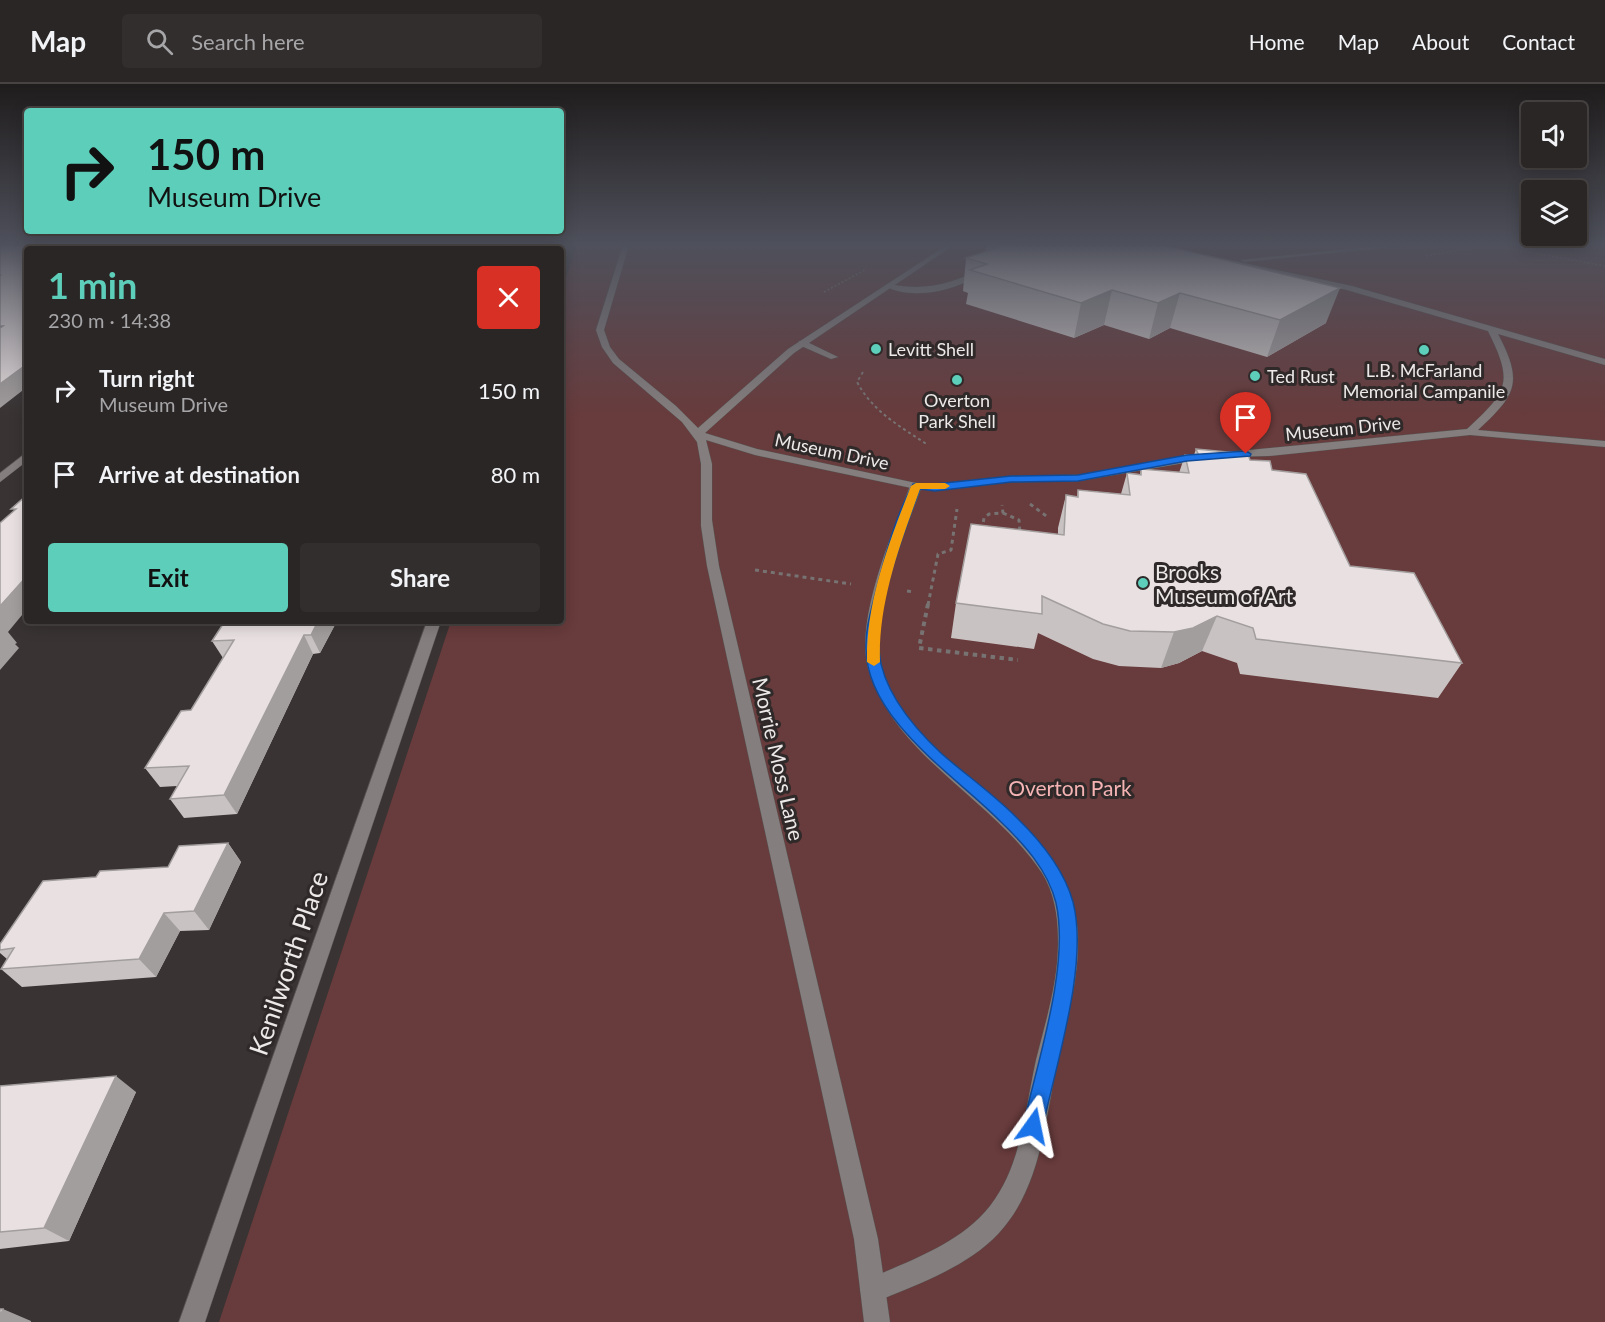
<!DOCTYPE html>
<html lang="en">
<head>
<meta charset="utf-8">
<style>
  :root { --surface:#2b2626; --page:#332e2e; --text:#f1f3f6; --muted:#a6a5a7; --line:#474343; --accent:#5dceb9 }
  body { margin:0; font-family:Lato,sans-serif; background:var(--page); color:var(--text); height:100vh; display:flex; flex-direction:column; font-size:22px; white-space:nowrap }
  * { box-sizing:border-box; margin:0 }
  p { font-size:20px; color:var(--muted) }
  .icon { flex:none; width:33px; height:33px; fill:none; stroke:currentColor; stroke-width:2; stroke-linecap:round; stroke-linejoin:round }
  .map { position:relative; flex:1; overflow:hidden }
  .side { position:absolute; left:24px; top:162px; width:540px; height:378px; display:flex; flex-direction:column; background:var(--surface); border-radius:6px; box-shadow:0 3px 15px #0003,0 0 0 2px var(--line) }
  .side>* { flex:none }
  .top-card { position:absolute; left:24px; top:24px; width:540px; height:126px; border-radius:6px; box-shadow:0 3px 15px #0003,0 0 0 2px var(--line); background:#5dceb9; color:#111; overflow:hidden }
  .buttons { position:absolute; left:1521px; top:18px; display:grid; gap:12px }
  .buttons a { display:grid; place-items:center; width:66px; height:66px; border-radius:6px; background:var(--surface); box-shadow:0 3px 15px #0003,0 0 0 2px var(--line); font-size:30px }
  .pin { position:absolute; display:grid; place-items:center; width:51px; height:51px; color:#fff; margin:-62px -26px; border-radius:50% 50% 50% 0; rotate:-45deg; box-shadow:0 0 6px #0007 }
  .pin .icon { rotate:45deg }
  .me { position:absolute; width:66px; margin:-33px; rotate:12deg; stroke-linejoin:round; filter:drop-shadow(0 0 4px #0008) }
  .turn { display:flex; align-items:center; gap:21px; height:126px; padding:0 24px; font-size:27px }
  .turn .icon { width:78px; height:78px; stroke-width:2.5 }
  .turn b { display:block; font-size:42px; line-height:51px }
  .round { display:grid; place-items:center; flex:none; width:63px; height:63px; border-radius:6px; background:var(--page) }
  .head { display:flex; align-items:center; justify-content:space-between; height:102px; padding:0 24px }
  h1 { font-size:36px; font-weight:700; line-height:45px; color:var(--accent) }
  .cta { display:flex; gap:12px; margin-top:auto; padding:12px 24px }
  .cta a { flex:1; height:69px; border-radius:6px; background:var(--accent); color:#111; font-size:24px; font-weight:700; line-height:69px; text-align:center }
  .cta a+a { background:var(--page); color:var(--text) }
  ul { padding:0; list-style:none }
  li { display:flex; align-items:center; gap:18px; height:84px; padding:0 24px }
  li div { flex:1 }
  li b { display:block; font-size:22px }
  li em { font-style:normal }
  header { display:flex; align-items:center; gap:36px; box-sizing:border-box; height:84px; padding:0 30px; background:var(--surface); border-bottom:2px solid var(--line) }
  header strong { font-size:28px }
  nav { display:flex; gap:33px; margin-inline-start:auto; font-size:21px }
  .search { width:420px; height:54px; background:var(--page); display:flex; align-items:center; gap:15px; box-sizing:border-box; padding:0 21px; border-radius:6px; color:var(--muted); font-size:22px }
  .map>svg:first-child { display:block }
</style>
</head>
<body>
<header>
<strong>Map</strong>
<div class="search"><svg class="icon" aria-label="search" viewBox="0 0 24 24"><circle cx="10" cy="10" r="6"/><path d="M15 15l6 6"/></svg>Search here</div>
<nav><a>Home</a><a>Map</a><a>About</a><a>Contact</a></nav>
</header>
<div class="map">
<svg width="1605" height="1238" viewBox="0 0 1605 1238">
  <rect width="100%" height="100%" fill="#393333"/>
  <path fill="#683b3c" d="M577 161H1605V1238H219L451 537H561V208Z"/>
  <g fill="none" stroke-linecap="round" stroke-linejoin="round">
    <g stroke="#555150" stroke-width="1">
      <g id="lane">
        <path d="M981 185 987 186C962 205 914 218 885 202L889 200C924 207 949 201 981 185Z"/>
        <path d="M799 257H805L838 273 831 275 799 261Z"/>
        <path d="M916 399 922 402C903 453 869 529 882 584 900 658 1009 715 1054 778 1069 800 1077 827 1078 853 1079 894 1067 935 1058 975 1045 1034 1042 1103 998 1150 966 1184 915 1201 873 1219L864 1215 860 1206 864 1197C908 1177 959 1161 990 1122 1022 1081 1025 1025 1036 976 1046 936 1059 896 1058 854 1058 832 1054 808 1042 789 993 715 897 674 869 587 853 539 893 448 910 402Z"/>
      </g>
    </g>
    <g stroke="#555150" stroke-width="1">
      <g id="street">
        <path d="M234 161H241L237 165H230Z"/>
        <path d="M562 161H568L564 172 561 174Z"/>
        <path d="M623 161H629L604 246 610 263 619 275 676 322 698 344 788 265 947 161H954L794 269 705 349 757 365 916 399 935 400 1011 392 1078 391 1202 370 1207 373 1202 376 1078 397 1011 398 935 406 916 405 755 371 706 356 712 380V436L719 482 878 1155 890 1238H864L854 1155 707 482 701 442V380L697 358 682 338 613 279 602 263 596 246Z"/>
        <path d="M1387 161H1411L1244 178 1241 176Z"/>
        <path d="M1207 171 1352 202 1605 275V281L1498 250C1523 298 1517 310 1478 346L1605 357V363L1470 351 1269 372 1225 373V369L1229 368 1467 345C1508 307 1514 299 1488 247L1347 206 1205 174Z"/>
        <path d="M27 368V377L0 398V389Z"/>
        <path d="M427 537H441L205 1238H179Z"/>
      </g>
    </g>
    <g stroke="#787373" stroke-width="1.5" stroke-dasharray="2 2" stroke-linecap="butt">
      <path d="M1430 164 1450 161"/>
      <path d="M1426 172 1490 161 1605 182"/>
      <path d="M824 208 865 186"/>
    </g>
    <path stroke="#787373" stroke-width="2" stroke-dasharray="3 3" stroke-linecap="butt" d="M863 288 857 298C873 328 901 343 928 361"/>
    <g stroke="#787373" stroke-width="3" stroke-dasharray="4 4" stroke-linecap="butt">
      <path d="M1030 420 1049 434"/>
      <path d="M1003 429 1019 436 1020 449"/>
      <path d="M982 446 984 434 989 430 1003 429 1002 421"/>
      <path d="M755 486 851 500"/>
      <path d="M907 507 915 508"/>
      <path d="M928 521 938 470 951 466 957 425"/>
    </g>
    <path stroke="#787373" stroke-width="4" stroke-dasharray="4.5 4.5" stroke-linecap="butt" d="M928 520 919 564 1018 576"/>
    <use href="#lane" fill="#857e7e" fill-rule="evenodd"/>
    <use href="#street" fill="#857e7e" fill-rule="evenodd"/>
  </g>
  <g fill="#c8c2c2">
    <path d="M987 161 1326 239 1267 273 1170 244 1149 255 1104 241 1074 254 966 220 968 209 963 207 966 174 986 167Z"/>
    <path d="M1196 365 1250 376 1272 386 1350 482 1462 579 1438 614 1240 590 1237 579 1202 567 1179 579 1161 584 1119 582 1093 575 1038 549 1034 565 951 554 956 519 1058 450V444L1066 411 1077 413 1078 406 1121 410 1127 389 1140 390 1141 385 1179 389 1185 371H1194Z"/>
    <path d="M225 537H337L320 569 313 570 237 730 184 734 170 715 177 702 160 703 145 684 191 626 223 574 212 557Z"/>
    <path d="M228 759 241 778 209 846 180 847 156 893 22 903 1 885 7 875 0 869V860L96 793 168 783Z"/>
    <path d="M0 1002 136 1008 69 1157 0 1165Z"/>
  </g>
  <g fill="#a39e9e">
    <path d="M173 161H196L191 165H168Z"/>
    <path d="M337 161H353L349 165H333Z"/>
    <path d="M507 161H516L514 165H505Z"/>
    <path d="M1340 204 1326 239 1267 273 1280 236Z"/>
    <path d="M1112 206 1104 241 1074 254 1081 219Z"/>
    <path d="M1180 209 1170 244 1149 255 1158 219Z"/>
    <path d="M27 280V303L0 324V300Z"/>
    <path d="M27 492V525L8 548 17 559 15 560 19 564 0 586V522Z"/>
    <path d="M1217 532 1202 567 1179 579 1161 584 1174 548Z"/>
    <path d="M318 537H337L320 569 311 551Z"/>
    <path d="M304 551 313 570 237 730 224 711Z"/>
    <path d="M228 759 241 778 209 846 194 827Z"/>
    <path d="M164 829 180 847 156 893 139 875Z"/>
    <path d="M116 992 136 1008 69 1157 44 1144Z"/>
    <path d="M3 1225 31 1237V1238H0V1232Z"/>
  </g>
  <g fill="#e9e1e1" stroke="#a39e9e" stroke-width="1.5">
    <path d="M0 161H173L168 165H27V280L0 300V244L3 242H0V192L1 191 0 190Z"/>
    <path d="M275 161H337L333 165H271Z"/>
    <path d="M431 161H507L505 165H428Z"/>
    <path d="M988 161H1162L1340 204 1280 236 1180 209 1158 219 1112 206 1081 219 970 186 987 180 966 174 997 164Z"/>
    <path d="M1196 365 1248 370 1250 376 1270 377 1272 386 1306 390 1350 482 1414 489 1462 579 1256 555 1253 544 1217 532 1193 544 1174 548 1130 547 1103 540 1042 512V530L956 519 971 440 1064 451 1066 411 1078 413V406L1130 411 1127 389 1141 391V385L1189 389 1185 371 1199 372Z"/>
    <path d="M27 411V492L0 522V439L16 425H11Z"/>
    <path d="M225 537H318L311 551H304L224 711 170 715 189 682 145 684 181 627 191 626 234 556 212 557Z"/>
    <path d="M228 759 194 827 164 829 139 875 1 885 14 864 0 866V860L43 797 96 793 100 787 168 783 179 762Z"/>
    <path d="M116 992 44 1144 0 1148V1002Z"/>
    <path d="M0 1225H3L0 1232Z"/>
  </g>
  <linearGradient id="sky" x2="0" y2="1"><stop stop-color="#1f1c1c"/><stop offset="0.48" stop-color="#4e505b"/><stop offset="1" stop-color="#4e505b" stop-opacity="0"/></linearGradient>
  <rect width="1605" height="334" fill="url(#sky)"/>
  <path fill="#1a73e8" stroke="#114b97" stroke-width="1.5" d="M1246 367 1251 370 1250 372 1187 377 1078 397 1011 398 935 407 920 405C905 445 874 526 879 568 883 607 914 644 942 670 966 691 992 709 1015 732 1039 755 1064 785 1073 818 1089 879 1056 980 1043 1042L1040 1050 1033 1053 1026 1050 1023 1042C1037 979 1070 882 1056 819 1048 786 1023 759 1000 737 956 692 867 636 866 565 865 544 872 524 877 503 886 469 896 431 913 400H935L1011 392 1078 391 1187 371Z"/>
  <path fill="#f59e0b" d="M916 399H945L950 402 945 405H920C900 461 878 518 880 578L874 582 867 578C866 516 889 459 911 402Z"/>
  <g fill="#5dceb9" stroke="#2f2929" stroke-width="2">
    <circle cx="876" cy="265" r="6"/>
    <circle cx="1424" cy="266" r="6"/>
    <circle cx="1255" cy="292" r="6"/>
    <circle cx="957" cy="296" r="6"/>
    <circle cx="1143" cy="499" r="6"/>
  </g>
  <g text-anchor="middle" dominant-baseline="central" stroke-width="6" stroke-linejoin="round" paint-order="stroke">
    <g font-size="18" fill="#ece9e8" stroke="#2f2929" text-anchor="start">
      <text x="888" y="265">Levitt Shell</text>
      <text x="1424" y="286" text-anchor="middle">L.B. McFarland<tspan x="1424" dy="21">Memorial Campanile</tspan></text>
      <text x="1267" y="292">Ted Rust</text>
      <text x="957" y="316" text-anchor="middle">Overton<tspan x="957" dy="21">Park Shell</tspan></text>
    </g>
    <g font-size="18" fill="#ece9e8" stroke="#2f2929">
      <text transform="translate(1343 344) rotate(-6)">Museum Drive</text>
      <text transform="translate(832 367) rotate(12)">Museum Drive</text>
    </g>
    <g font-size="21" fill="#ece9e8" stroke="#2f2929" text-anchor="start">
      <text x="1155" y="487">Brooks<tspan x="1155" dy="24">Museum of Art</tspan></text>
    </g>
    <g font-size="21" fill="#ece9e8" stroke="#2f2929">
      <text transform="translate(779 675) rotate(77)">Morrie Moss Lane</text>
    </g>
    <g font-size="21" fill="#f5b3b3" stroke="#2f2929">
      <text x="1070" y="703">Overton Park</text>
    </g>
    <g font-size="26" fill="#ece9e8" stroke="#2f2929">
      <text transform="translate(288 879) rotate(-71)">Kenilworth Place</text>
    </g>
  </g>
</svg>
<div class="buttons">
<a><svg class="icon" aria-label="sound" viewBox="0 0 24 24"><path d="M4 9h4l5-4v14l-5-4H4zM17 9q2 3 0 6"/></svg></a>
<a><svg class="icon" aria-label="layers" viewBox="0 0 24 24"><path d="M12 4l9 5-9 5-9-5zM3 14l9 5 9-5"/></svg></a>
</div>
<div class="pin" style="left:1246px;top:370px;background:#d93025"><svg class="icon" aria-label="arrive" viewBox="0 0 24 24"><path d="M6 21V4h12l-3 4 3 4H6"/></svg></div>
<svg class="me" style="left:1033px;top:1042px" viewBox="-20 -20 40 40"><path d="M0-17L14 15 0 8-14 15z" fill="#1a73e8" stroke="#fff" stroke-width="4"/></svg>
<div class="top-card">
<div class="turn"><svg class="icon" aria-label="right" viewBox="0 0 24 24"><path d="M7 20v-9h11M14 6l5 5-5 5"/></svg><div><b>150 m</b>Museum Drive</div></div>
</div>
<section class="side">
<div class="head"><div><h1>1 min</h1><p>230 m · 14:38</p></div><a class="round" style="background:#d93025;color:#fff"><svg class="icon" aria-label="close" viewBox="0 0 24 24"><path d="M6 6l12 12M18 6L6 18"/></svg></a></div>
<ul>
<li><svg class="icon" aria-label="right" viewBox="0 0 24 24"><path d="M7 20v-9h11M14 6l5 5-5 5"/></svg><div><b>Turn right</b><p>Museum Drive</p></div><em>150 m</em></li>
<li><svg class="icon" aria-label="arrive" viewBox="0 0 24 24"><path d="M6 21V4h12l-3 4 3 4H6"/></svg><div><b>Arrive at destination</b></div><em>80 m</em></li>
</ul>
<div class="cta"><a>Exit</a><a>Share</a></div>
</section>
</div>
</body>
</html>
